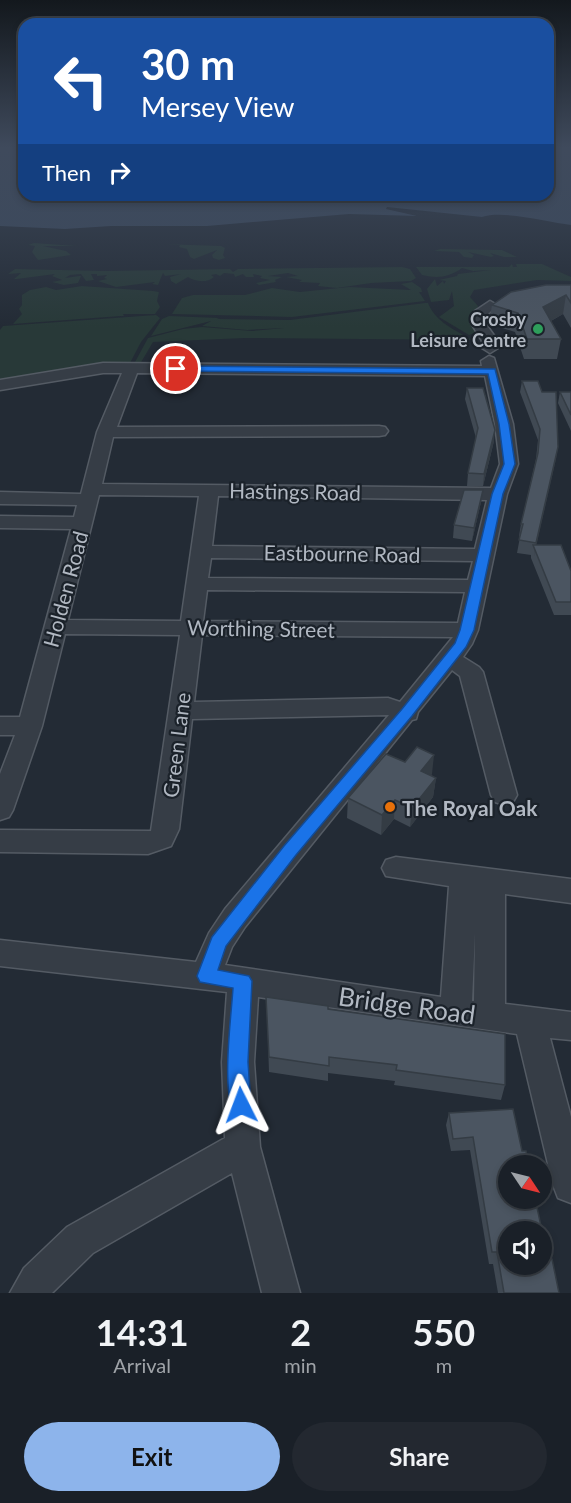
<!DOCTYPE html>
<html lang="en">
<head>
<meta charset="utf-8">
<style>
  :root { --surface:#1a2028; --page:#232830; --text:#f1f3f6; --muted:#9fa3a8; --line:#383e45; --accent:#8db4eb }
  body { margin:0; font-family:Lato,sans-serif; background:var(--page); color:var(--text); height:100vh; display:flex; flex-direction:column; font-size:22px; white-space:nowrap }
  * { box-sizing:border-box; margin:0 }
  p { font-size:20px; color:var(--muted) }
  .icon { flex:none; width:33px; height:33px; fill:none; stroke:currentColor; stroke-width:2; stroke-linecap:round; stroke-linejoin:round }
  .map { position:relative; height:1293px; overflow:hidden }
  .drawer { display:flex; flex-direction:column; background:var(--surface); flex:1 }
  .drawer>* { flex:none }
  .banner { position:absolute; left:18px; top:18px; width:536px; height:183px; border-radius:18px; box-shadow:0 3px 9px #0003,0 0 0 2px var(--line); background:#1a4fa0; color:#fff; overflow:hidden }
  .needle { width:39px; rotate:125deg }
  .tools { position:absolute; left:498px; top:1155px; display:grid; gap:12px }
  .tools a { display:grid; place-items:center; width:54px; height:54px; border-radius:50%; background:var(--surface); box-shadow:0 3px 9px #0003,0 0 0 2px var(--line); font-size:30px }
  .pin { position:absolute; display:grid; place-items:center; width:51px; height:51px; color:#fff; margin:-26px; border:3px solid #fff; border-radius:50%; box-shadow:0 2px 6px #0007 }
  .me { position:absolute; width:66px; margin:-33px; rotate:357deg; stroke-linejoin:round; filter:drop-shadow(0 0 4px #0008) }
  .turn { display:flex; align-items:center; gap:21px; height:126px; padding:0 24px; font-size:27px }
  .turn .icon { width:78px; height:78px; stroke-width:2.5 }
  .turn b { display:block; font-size:42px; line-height:51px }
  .then { display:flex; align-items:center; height:57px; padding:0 24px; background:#0003; gap:12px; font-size:22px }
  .eta { display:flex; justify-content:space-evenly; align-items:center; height:102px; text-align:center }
  .eta b { font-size:36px; font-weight:700; line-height:42px }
  .button { display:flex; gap:12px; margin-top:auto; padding:12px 24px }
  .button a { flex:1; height:69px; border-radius:36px; background:var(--accent); color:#111; font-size:24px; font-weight:700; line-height:69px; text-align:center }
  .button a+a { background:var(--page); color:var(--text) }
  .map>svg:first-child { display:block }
</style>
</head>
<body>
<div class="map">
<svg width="571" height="1293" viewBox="0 0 571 1293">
  <rect width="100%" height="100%" fill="#232b35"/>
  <g fill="#283938">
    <path d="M34 243 77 246H43L66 251 71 255 38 260 32 252 35 246 28 245Z"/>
    <path d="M162 244 221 246 225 248 223 255 225 258 219 260 213 258 212 255 217 250 194 259 190 257 187 249 179 247 180 245Z"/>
    <path d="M440 249 502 250 517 257H504L490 253 494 256 491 257 468 252 474 255 472 258 464 257 459 252 434 251Z"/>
    <path d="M512 264 513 267H517L516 264H542L571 277V281L537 280 474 290 470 297 478 306 472 321 477 332 469 335 439 317 454 306 452 291 449 300 431 302 427 289 435 279 437 286 443 281 444 284 446 281 439 280 457 276 458 274 491 270 473 271 462 268C449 277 438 279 422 275L416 267H509Z"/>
    <path d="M402 267 410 269 416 278 411 281 371 283 337 288 318 286 320 283 299 282 302 280 286 277 298 276 288 273 268 276 282 277 275 280 276 282 259 285 256 283 270 280 260 278 262 276 253 274 254 277H246L243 274 235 277 234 274 224 273 220 276 216 274 211 275 214 277C208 283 195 282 188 277L176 284 171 281 170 277 181 274 165 276 163 273 158 285 152 284 155 282 116 287 98 281 107 279 104 278 107 275 97 276V274H91L94 280 86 281 81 274 70 275 65 278 79 276H81L78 283 64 285 52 282 62 280 52 276 55 274 17 279H14L21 273 8 274 15 269 106 271 230 269 233 272 238 269Z"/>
    <path d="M412 282 421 288 422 292H419L425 301 292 317 172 314 182 298 193 295H245L272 288 300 292 349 287 411 290 401 284Z"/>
    <path d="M46 287 56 290 82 286 153 291 159 292 157 301 160 307 155 314H123L124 316H121L13 324 22 314 19 309 22 305V295L30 290Z"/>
    <path d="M425 303H428C436 323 456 330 472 340L245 338 153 342 140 364 135 362 148 338 183 329 202 327 252 331 284 328 247 330 202 326 211 321 151 336 162 319 169 316 219 318 217 319 290 320Z"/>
    <path d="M156 315 160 318 141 342 130 363 0 381V330L3 326Z"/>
  </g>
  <path fill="#3a495d" d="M0 146H24V195H548V146H571V225C548 222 503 210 482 217L387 207 386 209 417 216 349 214 207 226H111L65 229 0 226Z"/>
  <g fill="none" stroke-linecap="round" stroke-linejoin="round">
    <g stroke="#545b64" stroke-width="3">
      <g id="minor">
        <path d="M490 301 497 305 487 315 485 323 498 341V348L490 353 482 348V341L471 323 475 311Z"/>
        <path d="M489 356 494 358 513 424 518 464 507 494 478 630 472 644 463 657 479 667 483 672 517 795 513 802 504 805 495 802 491 795 460 676 452 670 418 712 416 719 412 720 245 927 232 947 225 965 441 997 449 886 386 876 382 868 386 860 396 857 571 879V903L505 894V1004L571 1012V1040L550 1038 571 1117V1203L558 1198 553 1185 517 1034 258 997 254 1062 260 1147 300 1293H262L232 1173 93 1253 52 1293H10L24 1268 67 1227 225 1138 222 1062 227 992 0 966V940L196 962 209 933 225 909 389 715 192 719 179 829 171 846 148 854 0 852V830L151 831 180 635 65 634 42 726 13 810 9 817 0 820V774L15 735H0V717H20L71 529 0 528V516L74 517 77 505 0 504V492L81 494 97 432 122 373H103L0 390V380L103 363 482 366 481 361ZM137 373 485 376 495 424 500 464 491 488 102 484 113 437 379 436 385 435 388 431 385 427 379 426 117 427ZM99 495 199 496 181 621 68 620ZM218 496 487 500 475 549 212 546ZM211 558 473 561 468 580 208 578ZM207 590 465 592 458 623 203 621ZM202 635 453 637 400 702 388 698 194 702ZM475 933 474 1001H472Z"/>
      </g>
    </g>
    <use href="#minor" fill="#363d46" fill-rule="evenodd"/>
  </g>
  <g fill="#404953">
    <path d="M571 285V328L563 314 551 321 561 339 557 359H524L515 332 489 324 492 305Z"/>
    <path d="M522 381 558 447 536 545 571 571V615H554L531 558V555L517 553 520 537 519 536 521 524 536 459 538 440 520 392Z"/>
    <path d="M467 388 494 441 483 486H467L468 473 476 438 465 399Z"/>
    <path d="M560 392H571V431L558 403Z"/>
    <path d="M483 490 481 502 472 541 453 538 454 525Z"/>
    <path d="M432 774 431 775 436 778 433 797 410 827 394 819 381 835 347 818 348 798Z"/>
    <path d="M328 1009 505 1085 501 1100 394 1085 395 1081 328 1073V1081L269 1072 267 1013Z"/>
    <path d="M449 1113 522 1151 548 1259 559 1293H498L493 1264H489L470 1150 451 1151 446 1125Z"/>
  </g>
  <g fill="#343c44">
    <path d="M566 295 563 314 540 327 543 307Z"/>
    <path d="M495 430 494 441 483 486 484 474Z"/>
    <path d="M558 447 556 459 534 556 536 543Z"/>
    <path d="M483 490 481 502 472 541 474 528Z"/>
    <path d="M434 755 432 774 419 790 421 771Z"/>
    <path d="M436 778 433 797 410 827 412 808Z"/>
    <path d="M395 800 394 819 381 835 382 815Z"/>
  </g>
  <g fill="#4b5561" stroke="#343c44" stroke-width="1.5" fill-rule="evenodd">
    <path d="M546 285H571V303L566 295 543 307 561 339H527L518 313 492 305 511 292Z"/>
    <path d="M522 381H538L542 392H556L558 447 536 543 519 540 523 524H521L538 453 540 429Z"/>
    <path d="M467 388H483L495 430 484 474 468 473 478 428Z"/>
    <path d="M560 392H571V415Z"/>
    <path d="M464 490H483L474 528 454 525Z"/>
    <path d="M533 545H561L571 571V602H556Z"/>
    <path d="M417 747 434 755 421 771 436 778 412 808 395 800 382 815 348 798 386 754 405 762Z"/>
    <path d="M266 997 328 1006V1009L505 1034V1085L396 1070 397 1065 329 1057V1066L269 1057Z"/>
    <path d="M513 1109 522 1151H526L529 1166H508V1198H535L548 1259H552L559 1293H504L497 1252H492L473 1137 453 1139 449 1113ZM508 1232H542V1264H508Z"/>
  </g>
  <linearGradient id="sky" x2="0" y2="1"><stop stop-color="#13181d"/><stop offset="0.45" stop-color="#3f4a5c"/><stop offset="1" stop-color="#3f4a5c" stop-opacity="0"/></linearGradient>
  <rect width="571" height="327" fill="url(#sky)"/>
  <path fill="#1a73e8" stroke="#114b97" stroke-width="1.5" d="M176 366 495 369 509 424 515 464 503 494 474 630 466 647 412 716 296 855 226 946 218 970 249 976 252 981 248 1062 251 1105 248 1112 241 1115 233 1112C222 1084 231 1019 233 988L200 982 197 976 212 937 284 846 402 709 455 643 460 630 492 494 504 464 499 424 488 374 172 371 171 369Z"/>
  <circle fill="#2e9e5b" stroke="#1b222a" stroke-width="2" cx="538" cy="329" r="6"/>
  <circle fill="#e8710a" stroke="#1b222a" stroke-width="2" cx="390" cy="807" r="6"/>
  <g text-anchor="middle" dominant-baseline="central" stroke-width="4.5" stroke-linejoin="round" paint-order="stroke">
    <g font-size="18" font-weight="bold" fill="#b1b8c2" stroke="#1b222a" text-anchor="end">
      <text x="526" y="319">Crosby<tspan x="526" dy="21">Leisure Centre</tspan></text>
    </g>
    <g font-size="21" fill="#b1b8c2" stroke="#1b222a">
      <text transform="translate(295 491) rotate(1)">Hastings Road</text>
      <text transform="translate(342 553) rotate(1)">Eastbourne Road</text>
      <text transform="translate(65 589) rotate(-75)">Holden Road</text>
      <text transform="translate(261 628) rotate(1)">Worthing Street</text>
      <text transform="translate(176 745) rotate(-83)">Green Lane</text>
    </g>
    <g font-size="21" font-weight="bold" fill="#b1b8c2" stroke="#1b222a" text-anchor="start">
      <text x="402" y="807">The Royal Oak</text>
    </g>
    <g font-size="26" fill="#b1b8c2" stroke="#1b222a">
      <text transform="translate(407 1005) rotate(8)">Bridge Road</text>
    </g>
  </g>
</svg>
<div class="tools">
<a><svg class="needle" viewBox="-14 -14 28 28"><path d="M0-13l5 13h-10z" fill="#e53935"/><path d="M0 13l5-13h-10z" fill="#9fa3a8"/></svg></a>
<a><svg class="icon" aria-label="sound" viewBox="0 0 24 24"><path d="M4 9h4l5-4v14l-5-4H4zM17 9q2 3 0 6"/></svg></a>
</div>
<div class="pin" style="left:176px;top:369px;background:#d93025"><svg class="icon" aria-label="arrive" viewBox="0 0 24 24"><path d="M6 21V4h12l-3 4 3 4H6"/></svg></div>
<svg class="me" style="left:241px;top:1105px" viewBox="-20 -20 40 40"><path d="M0-17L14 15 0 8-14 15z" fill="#1a73e8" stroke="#fff" stroke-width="4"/></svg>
<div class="banner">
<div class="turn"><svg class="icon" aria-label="left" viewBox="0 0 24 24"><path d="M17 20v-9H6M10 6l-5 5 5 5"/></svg><div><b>30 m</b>Mersey View</div></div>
<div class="then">Then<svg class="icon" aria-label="right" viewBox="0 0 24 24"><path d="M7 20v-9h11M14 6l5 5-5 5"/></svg></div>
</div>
</div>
<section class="drawer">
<div class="eta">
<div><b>14:31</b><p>Arrival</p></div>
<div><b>2</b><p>min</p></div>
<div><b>550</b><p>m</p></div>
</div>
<div class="button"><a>Exit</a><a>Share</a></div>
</section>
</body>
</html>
